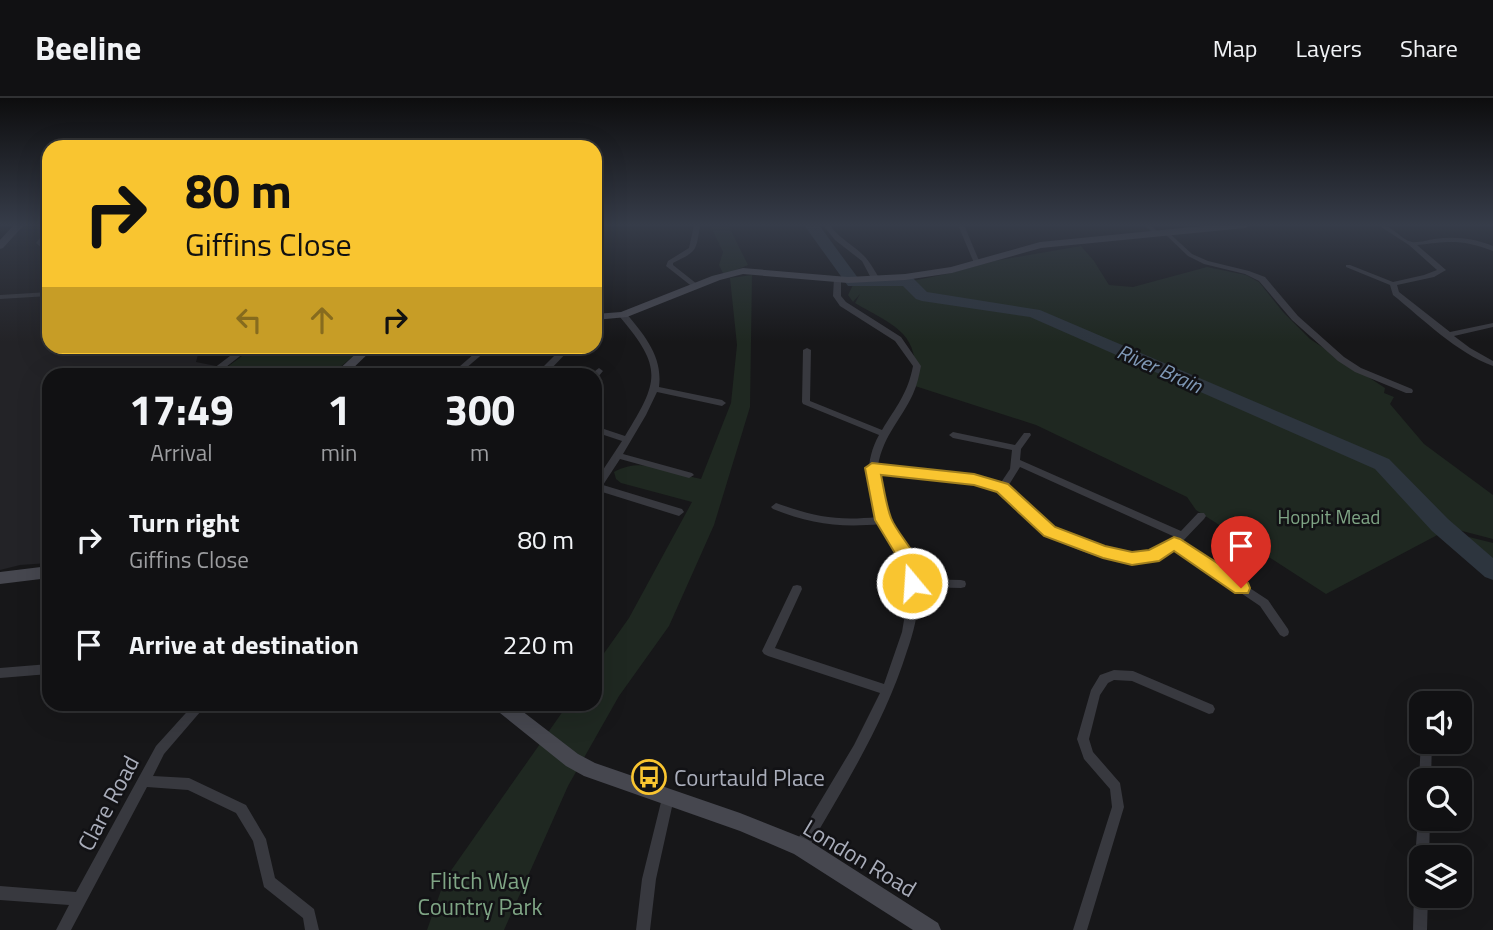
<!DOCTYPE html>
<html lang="en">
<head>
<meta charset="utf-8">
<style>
  :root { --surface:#111113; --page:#1a1a1c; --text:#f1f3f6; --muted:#9c9da0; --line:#303133 }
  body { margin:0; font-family:"Titillium Web",sans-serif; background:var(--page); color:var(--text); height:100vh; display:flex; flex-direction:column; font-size:26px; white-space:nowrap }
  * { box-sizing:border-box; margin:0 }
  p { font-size:23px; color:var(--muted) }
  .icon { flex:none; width:38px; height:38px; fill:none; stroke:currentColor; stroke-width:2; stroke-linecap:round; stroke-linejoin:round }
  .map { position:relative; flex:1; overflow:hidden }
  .sheet { position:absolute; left:42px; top:270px; width:560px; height:343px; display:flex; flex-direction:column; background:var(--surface); border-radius:21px; box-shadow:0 7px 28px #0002,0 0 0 2px var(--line) }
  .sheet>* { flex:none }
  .guide { position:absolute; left:42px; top:42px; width:560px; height:214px; border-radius:21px; box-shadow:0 7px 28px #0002,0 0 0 2px var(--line); background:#f9c530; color:#111; overflow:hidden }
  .buttons { position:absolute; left:1409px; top:593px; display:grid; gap:14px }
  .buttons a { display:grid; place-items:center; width:63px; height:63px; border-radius:14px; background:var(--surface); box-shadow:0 7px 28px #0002,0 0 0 2px var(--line); font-size:35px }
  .pin { position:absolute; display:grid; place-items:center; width:60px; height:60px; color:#fff; margin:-72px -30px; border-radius:50% 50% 50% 0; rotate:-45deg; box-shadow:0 0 7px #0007 }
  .pin .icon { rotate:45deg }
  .me { position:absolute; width:77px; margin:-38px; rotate:342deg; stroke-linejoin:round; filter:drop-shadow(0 0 5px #0008) }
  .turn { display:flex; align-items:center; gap:24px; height:147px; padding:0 28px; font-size:32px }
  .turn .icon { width:91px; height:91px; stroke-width:2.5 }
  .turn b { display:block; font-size:49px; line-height:60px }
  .lanes { display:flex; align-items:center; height:66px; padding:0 28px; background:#0003; justify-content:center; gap:35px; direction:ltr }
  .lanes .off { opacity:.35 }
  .eta { display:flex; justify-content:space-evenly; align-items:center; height:119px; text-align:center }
  .eta b { font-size:42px; font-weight:700; line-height:49px }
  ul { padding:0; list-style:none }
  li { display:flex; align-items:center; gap:21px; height:105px; padding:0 28px }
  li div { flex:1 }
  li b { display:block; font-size:26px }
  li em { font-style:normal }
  header { display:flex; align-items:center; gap:42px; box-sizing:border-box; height:98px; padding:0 35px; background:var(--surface); border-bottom:2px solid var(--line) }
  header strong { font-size:33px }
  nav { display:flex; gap:38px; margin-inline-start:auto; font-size:24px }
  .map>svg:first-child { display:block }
</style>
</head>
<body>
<header>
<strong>Beeline</strong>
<nav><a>Map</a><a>Layers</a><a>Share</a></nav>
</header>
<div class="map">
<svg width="1493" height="832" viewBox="0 0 1493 832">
  <rect width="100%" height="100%" fill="#171719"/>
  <path fill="#232327" d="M14 127H49V248L200 249 196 264 221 269 211 276H49V465L20 467 0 472V142Z"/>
  <g fill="#1f2821">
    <path d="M710 127H728L748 167 724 177 719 167 723 154Z"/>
    <path d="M1081 148 1094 163 1109 187 1133 189 1207 169 1246 177 1259 184 1283 214 1310 241 1385 290 1384 295 1394 299 1390 306 1424 346 1493 397V441L1447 429 1385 365 1036 214 924 196 912 183 951 175 994 163Z"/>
    <path d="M752 177 750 309 714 427 669 528 619 598 568 688 504 832H427L445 781 568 606H595V568L629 520 692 404 621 385 616 381 614 374C643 358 671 375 701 381L731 305 737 247 730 180Z"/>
    <path d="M906 185 921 199 1034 217 1208 296 1382 366 1443 434 1326 496 1196 412 1187 399 1036 327 915 288C920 234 896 229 855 205L860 196 853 204 848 197 853 187Z"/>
    <path d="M254 249H364L332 276H218Z"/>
    <path d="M1453 435 1493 445V469Z"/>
  </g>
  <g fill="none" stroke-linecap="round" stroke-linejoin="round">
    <path fill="#2d353e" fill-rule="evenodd" d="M804 127H819L858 180 907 178 913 180 927 194 1040 212 1389 361 1448 421 1493 460V482L1485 479 1432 433 1375 371 1030 219 922 203 916 201 903 188H848Z"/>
    <g fill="#38393f" fill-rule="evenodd">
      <path d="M694 127H700C696 154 697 153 673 165V167L697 186 698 188 694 190 666 168 668 163 689 150Z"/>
      <path d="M823 127H830C839 141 854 147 866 160 871 166 875 173 879 180L878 182H872L862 163 835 142Z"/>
      <path d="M958 127H964L980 165 979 166 974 165Z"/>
      <path d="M1144 127H1151L1160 136 1155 137Z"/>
      <path d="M1378 127C1394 127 1399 141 1412 144 1418 145 1428 142 1434 141 1455 138 1474 140 1493 148V153C1462 141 1449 143 1417 147L1446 172 1434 179 1397 187 1399 194 1450 234 1493 225V229L1454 238 1470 250 1493 263V268C1457 255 1423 221 1393 197L1390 187 1346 169V167H1350L1393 184 1424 177 1437 172 1409 147Z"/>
      <path d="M49 130V136L43 145 49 150V156L36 145 47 131Z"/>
      <path d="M1167 133 1192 156 1208 163 1249 173 1265 179 1298 218 1344 259 1361 270 1412 291 1413 293 1412 295H1406L1355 274 1338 263 1292 222 1259 183 1245 176 1204 166 1188 158 1165 136V134Z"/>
      <path d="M834 180H840L841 182V198L846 204 901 239 921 268C919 278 917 287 913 296 901 322 884 336 878 367 919 371 961 372 1000 386L1010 371 1012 352 953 340 949 337 953 334 1015 347 1024 335H1030L1031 337 1021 351 1020 362 1181 433 1198 415H1204L1206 418 1204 421 1181 445 1268 502 1288 531 1289 534 1288 537 1284 539 1280 537 1260 508 1175 450C1167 456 1160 461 1151 463 1117 471 1061 448 1034 428 1020 417 1012 399 995 392 959 376 916 377 877 374 877 394 884 414 894 432 906 452 914 456 917 481L961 482 965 483 966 486 965 489 961 490 918 489C920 510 914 533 907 553 885 624 844 689 806 754L801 756 796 754 794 749 796 744 854 647 880 595 768 558 764 556 762 553 793 488 797 487 801 488 802 491 775 550 884 586 902 534 908 498 904 463 881 426C840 430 811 426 773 411L771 409 776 405C816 419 836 423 878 419 867 391 864 364 879 337L803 306 802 304 803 252 807 250 811 252 810 303 882 332C896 309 908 295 913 268L895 243 840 208 833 198ZM1020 369 1175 439C1168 444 1161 451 1153 454 1124 465 1061 439 1039 421 1027 411 1019 398 1007 390Z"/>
      <path d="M49 194V198L0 201V197Z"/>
      <path d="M620 215H626C644 237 663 258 659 289L722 302 726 305 722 308 657 294 646 317 623 356 692 375 694 377 689 380 620 361 603 387 682 411 684 414 679 418 599 393 595 394V384L622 343 595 334V328L625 338C659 283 663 270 620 219Z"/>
      <path d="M243 248H253L217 276H208L209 274Z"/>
      <path d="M483 248H492L459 276H451Z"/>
      <path d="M564 248H573L546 276H540V272Z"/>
      <path d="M599 270 603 273 598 279 595 280V276H591Z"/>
      <path d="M342 273 345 274 346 276H336Z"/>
      <path d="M49 566V576L0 580V570Z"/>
      <path d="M1114 572 1133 573 1213 607 1215 611 1213 615 1209 616 1132 583 1114 582 1108 585 1100 597 1089 641 1093 654 1120 685 1124 709 1087 832H1073L1112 709 1110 691 1084 661 1077 641 1091 592 1100 577Z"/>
      <path d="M194 606H207L164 656 153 678 189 680 246 707 266 741 275 780 314 811 319 832H305L303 820 264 789 253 743 236 715 188 692 147 689 71 832H56L69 807 0 802V788L76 794 156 648Z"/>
      <path d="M1421 642V644H1432L1431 682H1421V686L1419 682Z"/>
      <path d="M668 694 672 696 674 700 656 781 650 832H636L642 781 662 700 664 696Z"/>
      <path d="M1419 716H1421V721H1430L1429 760H1421V766L1417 765 1415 760 1418 721Z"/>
      <path d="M1421 787V798H1428L1427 832H1413L1414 794 1416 789Z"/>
    </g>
    <g fill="#46474f" fill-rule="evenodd">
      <path d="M14 127H24L3 150 0 151V142Z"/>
      <path d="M1213 127H1250L1245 130 1041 150 952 175 905 182 848 185 743 176 720 182 627 219 595 222V216L621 214 712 178 743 170 848 179 905 176 951 169 1040 144Z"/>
      <path d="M364 248H376L347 276H334Z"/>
      <path d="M49 468V480L0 486V474Z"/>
      <path d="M493 606H513L578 656 595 665 740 715 808 742 938 825 941 832H913L794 756 740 733 584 678 566 668 495 611Z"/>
    </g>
  </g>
  <linearGradient id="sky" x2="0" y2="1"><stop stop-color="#0d0d0e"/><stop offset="0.52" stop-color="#363c49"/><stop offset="1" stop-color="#363c49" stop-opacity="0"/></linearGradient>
  <rect width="1493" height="244" fill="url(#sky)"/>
  <path fill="#f9c530" stroke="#a2801f" stroke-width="2" d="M872 365 974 376 1008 386 1055 429 1105 448 1132 454 1149 452 1174 439 1180 441 1248 485 1250 490 1248 495H1235L1174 453 1159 463 1132 467 1103 460 1044 438 997 394 974 387 881 377C884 391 886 407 891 420 899 441 931 465 918 490H906L901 465 875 422 865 370Z"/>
  <defs>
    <g id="bus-ring" transform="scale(1.75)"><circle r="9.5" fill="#121215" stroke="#f9c530" stroke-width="1.5"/><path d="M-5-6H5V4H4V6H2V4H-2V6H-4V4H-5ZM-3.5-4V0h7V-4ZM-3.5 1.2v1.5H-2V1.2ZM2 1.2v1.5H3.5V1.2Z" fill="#f9c530"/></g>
  </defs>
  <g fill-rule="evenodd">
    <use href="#bus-ring" x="649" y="679"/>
  </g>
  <g text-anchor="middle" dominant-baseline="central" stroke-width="5" stroke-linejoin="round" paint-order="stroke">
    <g font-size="19" fill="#7fa585" stroke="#121215">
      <text x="1329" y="418">Hoppit Mead</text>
    </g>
    <g font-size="21" font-style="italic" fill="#7f98b6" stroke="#121215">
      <text transform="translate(1160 270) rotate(24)">River Brain</text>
    </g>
    <g font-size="23" fill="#a9adba" stroke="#121215" text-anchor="start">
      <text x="674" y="679">Courtauld Place</text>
    </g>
    <g font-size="23" fill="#a9adba" stroke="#121215">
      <text transform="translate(108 705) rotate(-62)">Clare Road</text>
      <text transform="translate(860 760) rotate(31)">London Road</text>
    </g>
    <g font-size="23" fill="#7fa585" stroke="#121215">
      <text x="480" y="782">Flitch Way<tspan x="480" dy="26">Country Park</tspan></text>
    </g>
  </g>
</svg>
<div class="buttons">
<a><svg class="icon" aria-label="sound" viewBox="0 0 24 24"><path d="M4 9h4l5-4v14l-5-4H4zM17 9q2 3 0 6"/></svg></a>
<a><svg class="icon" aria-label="search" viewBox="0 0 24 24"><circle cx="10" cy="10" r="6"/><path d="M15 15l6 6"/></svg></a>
<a><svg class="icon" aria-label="layers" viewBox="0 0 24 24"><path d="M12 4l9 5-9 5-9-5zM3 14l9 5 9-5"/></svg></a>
</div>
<div class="pin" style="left:1241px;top:490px;background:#d93025"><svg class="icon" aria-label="arrive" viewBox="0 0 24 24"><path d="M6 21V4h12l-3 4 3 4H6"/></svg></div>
<svg class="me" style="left:912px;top:485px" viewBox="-20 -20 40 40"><circle r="17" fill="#f9c530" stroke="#fff" stroke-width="3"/><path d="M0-11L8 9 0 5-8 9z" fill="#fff"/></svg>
<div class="guide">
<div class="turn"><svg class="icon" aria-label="right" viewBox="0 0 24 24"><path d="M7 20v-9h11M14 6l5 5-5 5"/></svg><div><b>80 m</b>Giffins Close</div></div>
<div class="lanes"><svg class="icon off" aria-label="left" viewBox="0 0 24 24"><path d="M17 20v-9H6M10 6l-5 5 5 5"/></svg><svg class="icon off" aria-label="ahead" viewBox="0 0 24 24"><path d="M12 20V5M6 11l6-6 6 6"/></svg><svg class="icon" aria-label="right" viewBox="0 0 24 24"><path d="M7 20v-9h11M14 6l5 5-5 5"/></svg></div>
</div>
<section class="sheet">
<div class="eta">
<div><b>17:49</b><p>Arrival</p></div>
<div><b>1</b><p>min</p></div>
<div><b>300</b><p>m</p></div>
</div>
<ul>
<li><svg class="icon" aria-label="right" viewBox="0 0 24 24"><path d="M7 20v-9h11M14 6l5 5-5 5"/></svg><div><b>Turn right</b><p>Giffins Close</p></div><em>80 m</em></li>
<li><svg class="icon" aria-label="arrive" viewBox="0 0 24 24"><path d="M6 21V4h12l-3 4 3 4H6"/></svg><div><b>Arrive at destination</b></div><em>220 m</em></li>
</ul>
</section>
</div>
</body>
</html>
